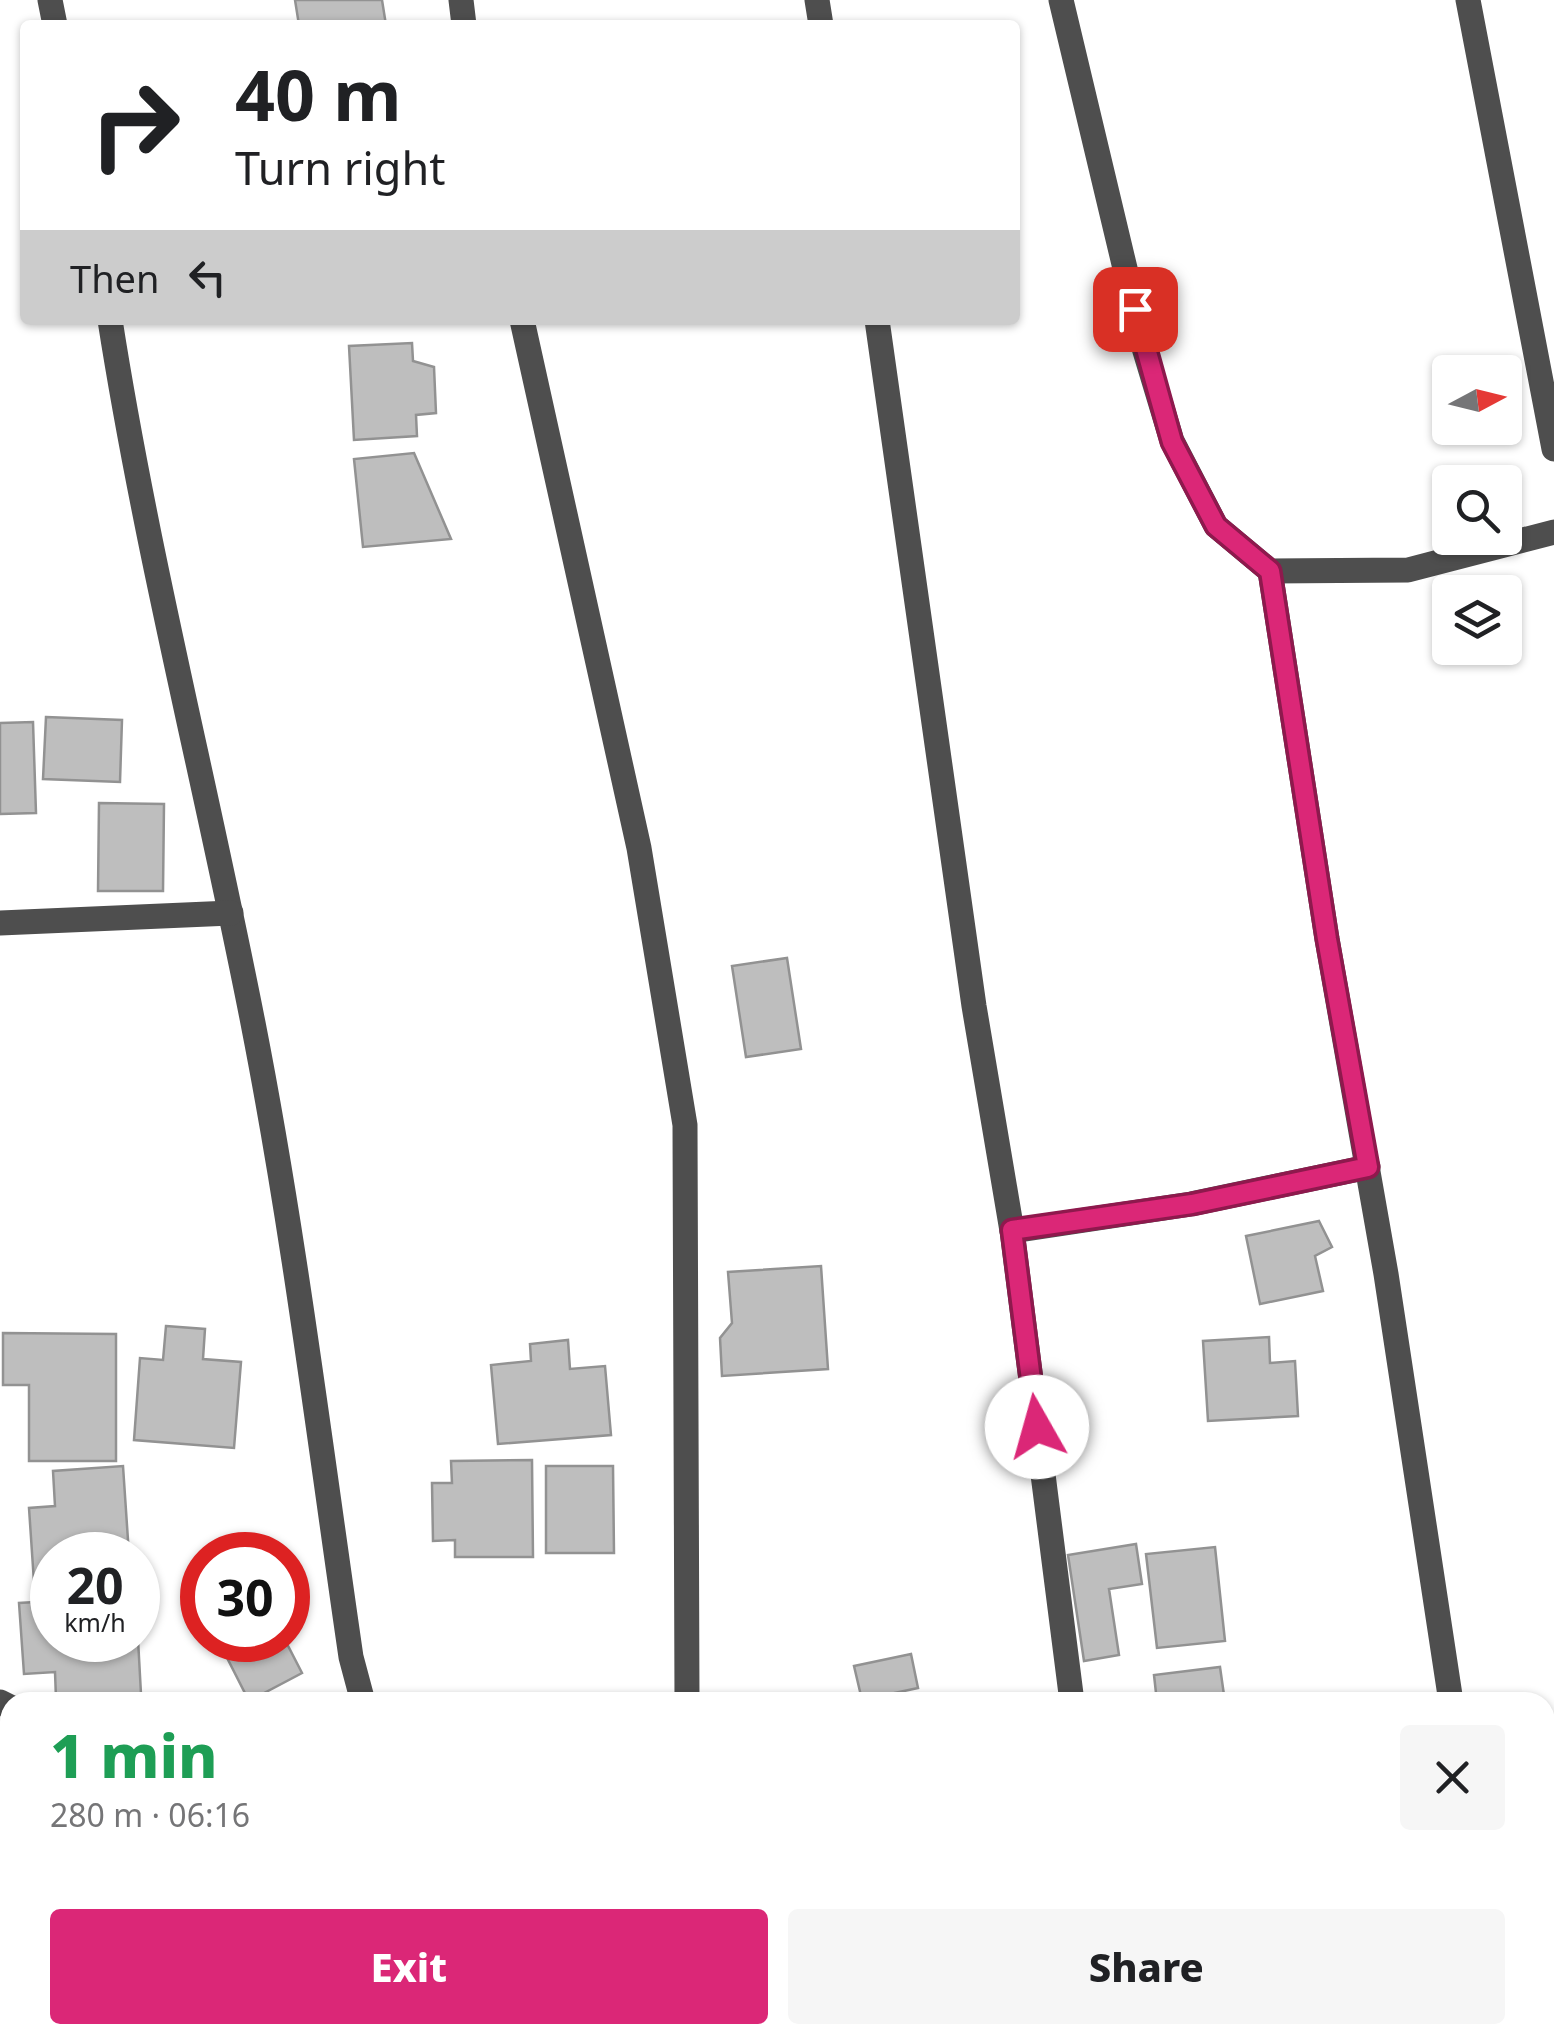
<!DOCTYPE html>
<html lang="en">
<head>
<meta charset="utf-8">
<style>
  :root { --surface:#fff; --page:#f6f6f6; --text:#202124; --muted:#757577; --accent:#db2777 }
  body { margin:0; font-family:"Noto Sans",sans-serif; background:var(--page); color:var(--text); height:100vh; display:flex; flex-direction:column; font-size:38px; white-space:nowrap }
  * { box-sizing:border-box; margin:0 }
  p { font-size:32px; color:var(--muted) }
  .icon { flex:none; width:55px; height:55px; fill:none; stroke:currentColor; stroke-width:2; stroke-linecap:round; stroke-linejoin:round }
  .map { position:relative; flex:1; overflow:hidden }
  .details { position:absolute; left:0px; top:1692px; width:1555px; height:352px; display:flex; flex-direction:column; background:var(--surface); border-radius:30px 30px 0 0; box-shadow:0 2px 8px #0004 }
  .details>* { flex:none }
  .guide { position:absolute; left:20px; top:20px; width:1000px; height:305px; border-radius:10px; box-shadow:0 2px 8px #0004; background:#fff; color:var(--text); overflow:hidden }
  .needle { width:65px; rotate:83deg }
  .controls { position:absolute; left:1432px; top:355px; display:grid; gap:20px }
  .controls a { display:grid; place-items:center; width:90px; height:90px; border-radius:10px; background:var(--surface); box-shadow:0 2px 8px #0004; font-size:50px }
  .speed { position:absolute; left:30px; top:1532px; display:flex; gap:20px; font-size:50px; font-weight:700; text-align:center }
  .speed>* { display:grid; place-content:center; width:130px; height:130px; border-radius:50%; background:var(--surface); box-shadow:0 2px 8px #0004; line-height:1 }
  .speed small { font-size:25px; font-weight:400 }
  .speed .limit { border:15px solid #d22; background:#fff; color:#111 }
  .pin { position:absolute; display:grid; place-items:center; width:85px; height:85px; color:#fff; margin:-42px; border-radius:20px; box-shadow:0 5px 15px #0006 }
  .me { position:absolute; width:110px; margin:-55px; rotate:353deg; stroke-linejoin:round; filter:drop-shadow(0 0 8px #0008) }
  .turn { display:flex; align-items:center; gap:35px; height:210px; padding:0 50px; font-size:45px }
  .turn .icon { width:130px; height:130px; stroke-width:2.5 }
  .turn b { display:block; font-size:70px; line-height:85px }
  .then { display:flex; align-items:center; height:95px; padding:0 50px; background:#0003; gap:20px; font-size:38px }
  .round { display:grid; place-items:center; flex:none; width:105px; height:105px; border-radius:10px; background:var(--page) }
  .head { display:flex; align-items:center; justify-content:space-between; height:170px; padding:0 50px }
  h1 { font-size:60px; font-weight:800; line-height:75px; color:#1e9e55 }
  .button { display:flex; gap:20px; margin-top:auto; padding:20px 50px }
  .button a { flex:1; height:115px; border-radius:10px; background:var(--accent); color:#fff; font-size:40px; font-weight:800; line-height:115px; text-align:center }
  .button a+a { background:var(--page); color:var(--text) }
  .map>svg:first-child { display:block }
</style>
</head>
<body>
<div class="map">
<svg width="1554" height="2043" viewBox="0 0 1554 2043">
  <rect width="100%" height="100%" fill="#fff"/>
  <g fill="#bebebe" stroke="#929292" stroke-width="2.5">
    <path d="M295 0H382L386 25H299Z"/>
    <path d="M412 343 413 361 434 367 436 413 416 415 417 436 354 440 349 346Z"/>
    <path d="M414 453 451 539 363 547 354 459Z"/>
    <path d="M46 717 122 720 120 782 43 779Z"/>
    <path d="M33 722 36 813 0 814V723Z"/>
    <path d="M99 803 164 804 163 891H98Z"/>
    <path d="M787 958 801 1049 746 1057 732 966Z"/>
    <path d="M1319 1221 1332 1247 1315 1256 1323 1291 1260 1304 1246 1236Z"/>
    <path d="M821 1266 828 1369 722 1376 720 1338 732 1323 728 1272Z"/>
    <path d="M166 1326 205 1329 203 1359 241 1362 234 1448 134 1440 140 1358 163 1360Z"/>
    <path d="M3 1333 116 1334V1461H29V1385H3Z"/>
    <path d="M1269 1337 1270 1363 1295 1361 1298 1416 1208 1421 1203 1341Z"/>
    <path d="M568 1340 570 1369 605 1366 611 1435 498 1444 491 1365 531 1361 530 1344Z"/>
    <path d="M532 1460 533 1557H455V1540L433 1541 432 1483H452L451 1461Z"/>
    <path d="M123 1466 129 1555H52V1595L35 1597 29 1508 55 1506 53 1471Z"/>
    <path d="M546 1466H613L614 1553H546Z"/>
    <path d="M1136 1544 1142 1584 1109 1589 1119 1655 1084 1661 1068 1555Z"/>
    <path d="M1215 1547 1225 1641 1157 1648 1146 1554Z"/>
    <path d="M52 1601V1640L138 1639 141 1694 56 1699 55 1672 24 1674 19 1603Z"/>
    <path d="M218 1640H285L302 1673 249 1701Z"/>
    <path d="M911 1654 918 1688 862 1700 854 1666Z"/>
    <path d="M1220 1667 1225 1702H1157L1154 1675Z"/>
    <path d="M1554 1722V1809L1545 1811V1723Z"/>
    <path d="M0 1791 10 1798V1870L0 1884Z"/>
    <path d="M1226 2035H1296L1297 2043H1228Z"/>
    <path d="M1349 2035H1424L1425 2043H1351Z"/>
  </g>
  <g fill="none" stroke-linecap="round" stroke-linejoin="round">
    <g stroke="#4e4e4e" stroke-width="25">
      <path d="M50 0 55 25"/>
      <path d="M461 0 464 25"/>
      <path d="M817 0 821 25"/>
      <path d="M1061 0 1144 348 1172 441 1216 526 1270 571 1408 570 1554 532"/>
      <path d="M1468 0 1554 449"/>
      <path d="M110 320C147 556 207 788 253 1023 294 1232 320 1445 351 1657L363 1702"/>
      <path d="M522 320 639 848 685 1125 687 1702"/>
      <path d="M877 320 974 1006 1012 1231 1072 1702"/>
      <path d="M1270 571 1327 939 1386 1274 1451 1702"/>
      <path d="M0 923 231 913"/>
      <path d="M1012 1231 1191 1204 1368 1167"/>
      <path d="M0 1702 10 1707"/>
      <path d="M531 2035V2043"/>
      <path d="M738 2035 739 2043"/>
      <path d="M1114 2035 1115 2043"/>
      <path d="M1504 2035 1505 2043"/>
      <path d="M26 2043 47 2035"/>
    </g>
  </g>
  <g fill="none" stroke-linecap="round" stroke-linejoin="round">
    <g stroke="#8e194d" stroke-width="25">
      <path id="route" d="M1037 1427 1012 1230 1192 1204 1368 1167 1327 939 1270 571 1216 526 1172 442 1135 309"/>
    </g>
    <use href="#route" stroke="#db2777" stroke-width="18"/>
  </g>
</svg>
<div class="controls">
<a><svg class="needle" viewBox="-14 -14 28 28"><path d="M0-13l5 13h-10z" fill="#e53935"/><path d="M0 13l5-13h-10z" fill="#757577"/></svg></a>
<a><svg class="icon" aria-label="search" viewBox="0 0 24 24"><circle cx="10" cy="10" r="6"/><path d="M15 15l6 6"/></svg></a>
<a><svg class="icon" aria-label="layers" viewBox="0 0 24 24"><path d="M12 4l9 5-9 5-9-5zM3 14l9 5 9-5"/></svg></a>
</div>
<div class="speed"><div>20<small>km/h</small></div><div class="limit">30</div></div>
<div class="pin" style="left:1135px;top:309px;background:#d93025"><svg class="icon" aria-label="arrive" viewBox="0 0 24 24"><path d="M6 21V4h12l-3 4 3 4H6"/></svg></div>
<svg class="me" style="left:1037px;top:1427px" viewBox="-20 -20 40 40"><circle r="19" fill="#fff"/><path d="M0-13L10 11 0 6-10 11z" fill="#db2777"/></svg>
<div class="guide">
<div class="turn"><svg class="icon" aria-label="right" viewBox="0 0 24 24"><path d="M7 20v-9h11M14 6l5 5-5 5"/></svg><div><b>40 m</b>Turn right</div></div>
<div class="then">Then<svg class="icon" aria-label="left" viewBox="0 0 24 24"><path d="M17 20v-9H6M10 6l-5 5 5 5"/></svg></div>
</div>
<section class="details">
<div class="head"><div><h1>1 min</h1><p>280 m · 06:16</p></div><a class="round"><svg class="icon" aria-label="close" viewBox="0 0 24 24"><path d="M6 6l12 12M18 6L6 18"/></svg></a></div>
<div class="button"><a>Exit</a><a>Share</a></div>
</section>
</div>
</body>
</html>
